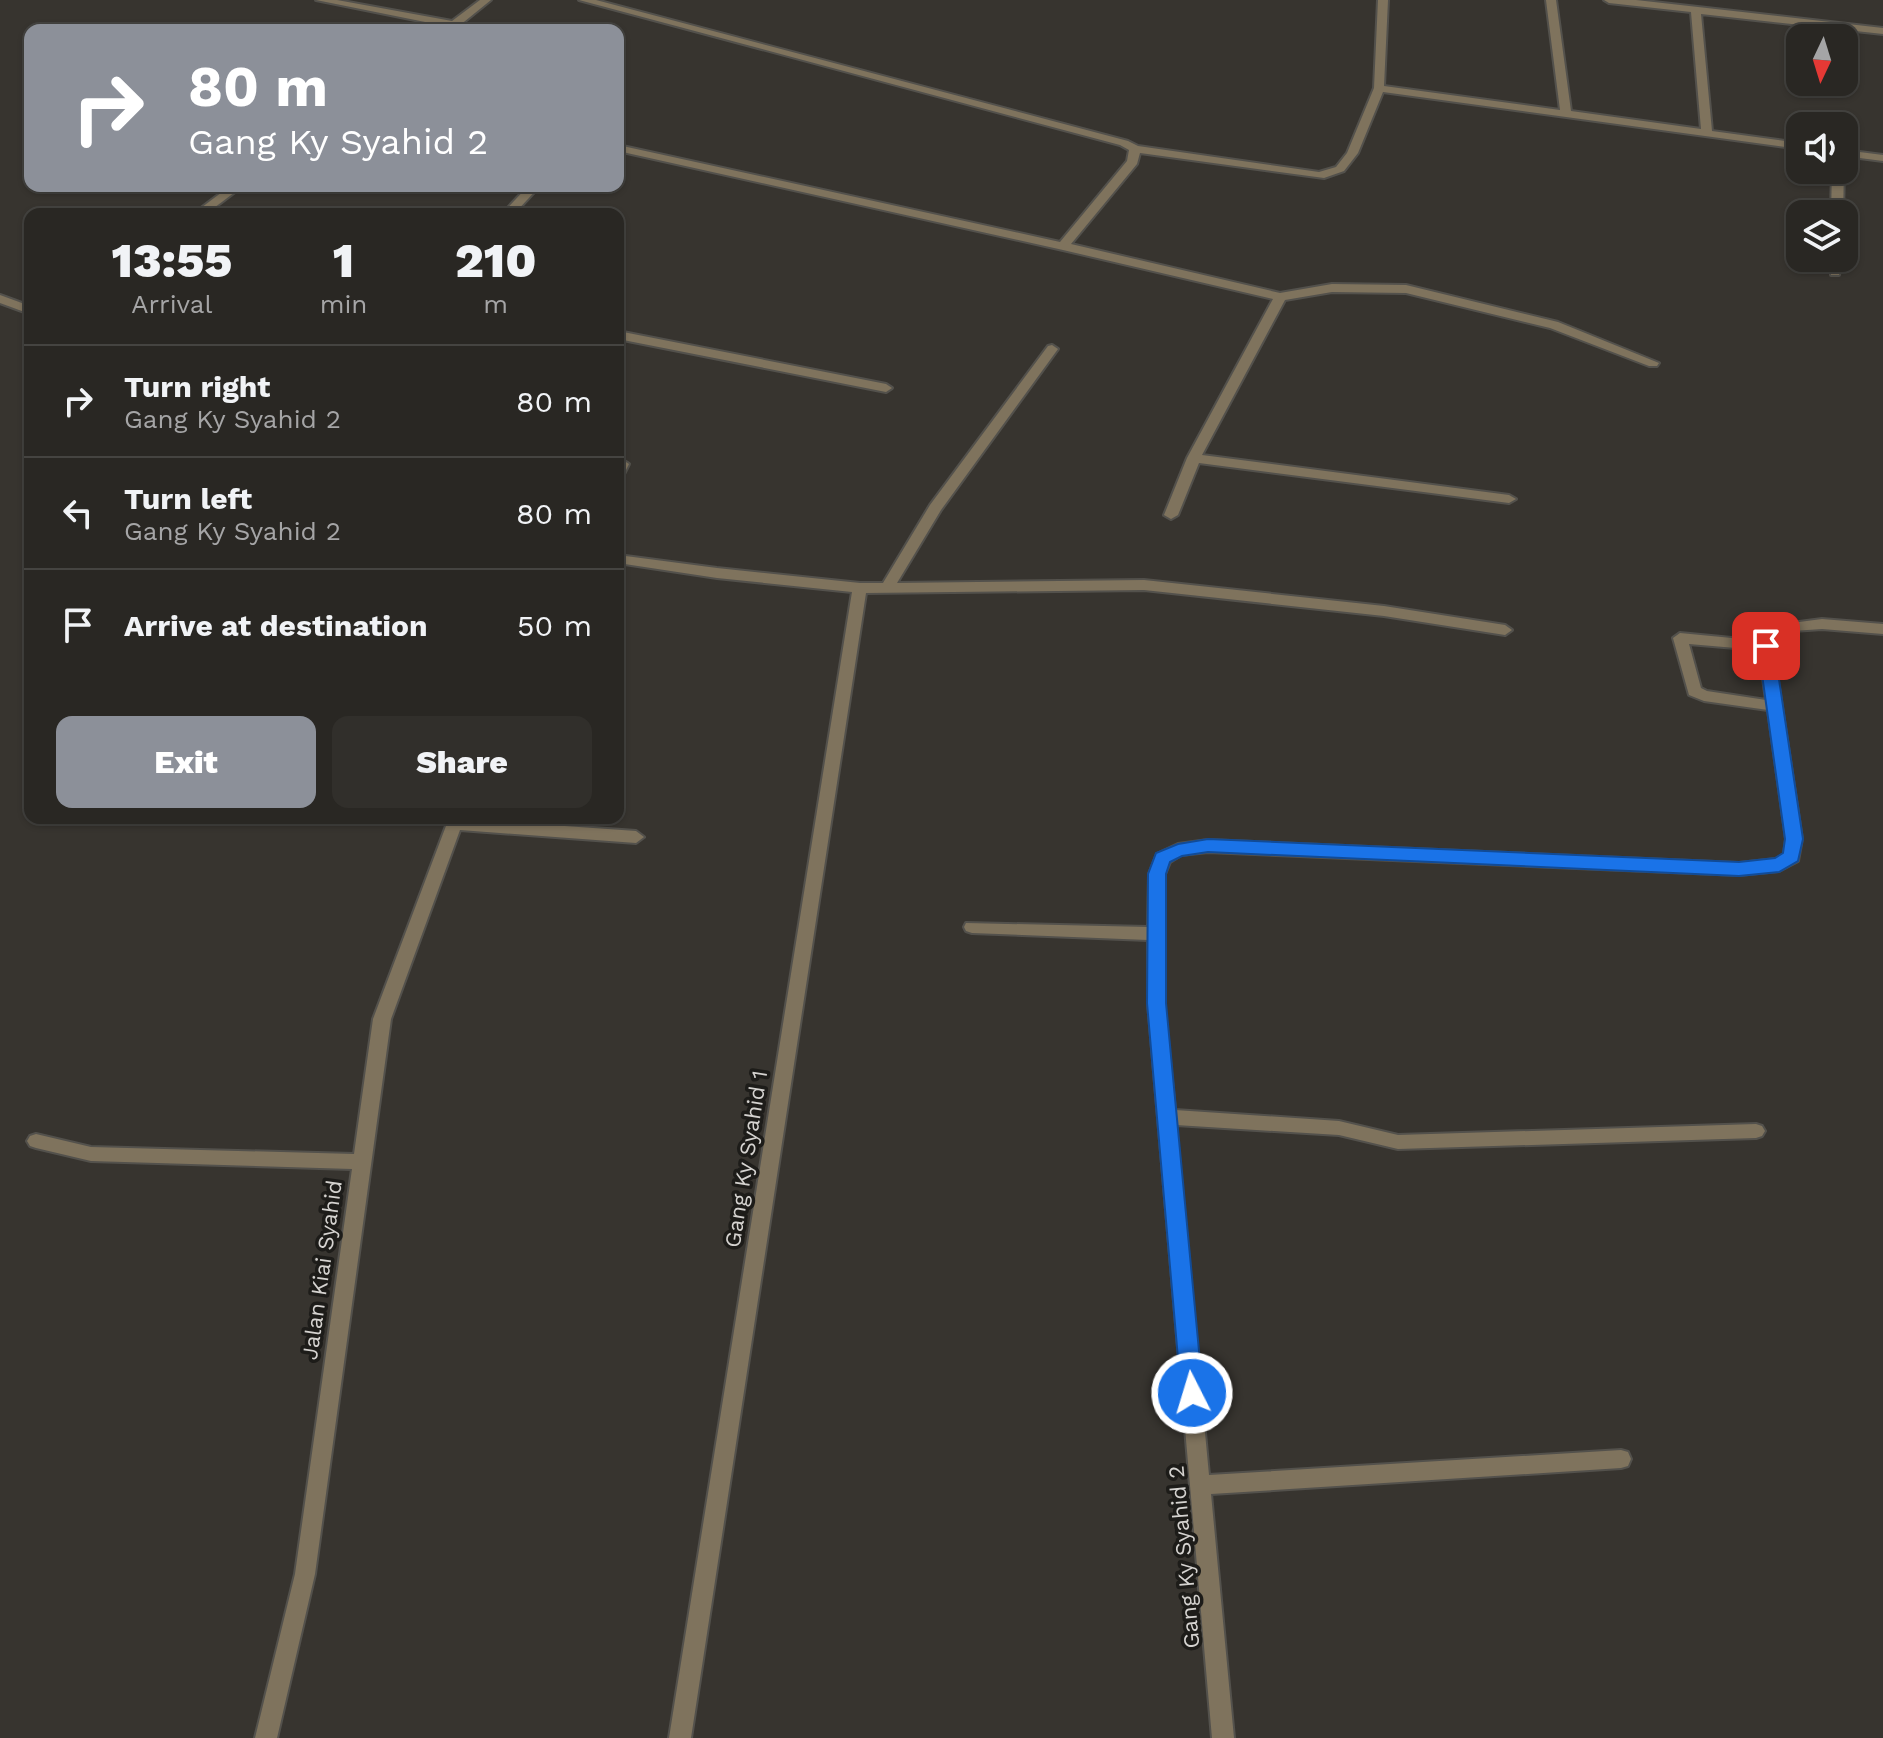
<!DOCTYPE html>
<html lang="en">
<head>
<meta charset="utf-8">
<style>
  :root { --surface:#292723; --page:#312f2b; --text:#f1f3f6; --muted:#a5a5a6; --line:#454441; --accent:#8c9099 }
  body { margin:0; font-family:"Work Sans",sans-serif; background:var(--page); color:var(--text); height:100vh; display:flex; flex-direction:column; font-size:30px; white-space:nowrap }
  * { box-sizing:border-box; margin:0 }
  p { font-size:26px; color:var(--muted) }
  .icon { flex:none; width:44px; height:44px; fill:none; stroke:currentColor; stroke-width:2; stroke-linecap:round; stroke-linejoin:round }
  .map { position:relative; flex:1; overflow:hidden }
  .sheet { position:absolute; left:24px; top:208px; width:600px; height:616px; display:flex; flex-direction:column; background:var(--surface); border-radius:16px; box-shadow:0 2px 6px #0004,0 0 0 2px var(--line) }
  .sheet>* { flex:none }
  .guide { position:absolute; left:24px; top:24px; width:600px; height:168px; border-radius:16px; box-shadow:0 2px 6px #0004,0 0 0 2px var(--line); background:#8c9099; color:#fff; overflow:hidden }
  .needle { width:52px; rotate:184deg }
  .buttons { position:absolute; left:1786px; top:24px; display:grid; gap:16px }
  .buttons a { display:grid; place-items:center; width:72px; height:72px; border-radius:16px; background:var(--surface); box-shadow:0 2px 6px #0004,0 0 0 2px var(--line); font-size:40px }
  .pin { position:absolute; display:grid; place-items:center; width:68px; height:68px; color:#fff; margin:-34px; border-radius:16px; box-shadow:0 4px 12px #0006 }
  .me { position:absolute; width:88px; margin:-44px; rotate:355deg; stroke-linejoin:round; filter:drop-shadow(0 0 6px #0008) }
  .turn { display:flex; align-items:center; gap:28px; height:168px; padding:0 32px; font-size:36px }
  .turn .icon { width:104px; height:104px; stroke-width:2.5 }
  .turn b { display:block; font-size:56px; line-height:68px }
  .eta { display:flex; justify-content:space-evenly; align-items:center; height:136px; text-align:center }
  .eta b { font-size:48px; font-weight:800; line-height:56px }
  .button { display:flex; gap:16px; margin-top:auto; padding:16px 32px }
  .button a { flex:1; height:92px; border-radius:16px; background:var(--accent); color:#fff; font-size:32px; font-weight:800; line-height:92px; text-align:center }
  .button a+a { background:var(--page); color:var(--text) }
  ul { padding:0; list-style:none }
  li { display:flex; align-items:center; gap:24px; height:112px; padding:0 32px; border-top:2px solid var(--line) }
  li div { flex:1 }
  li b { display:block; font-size:30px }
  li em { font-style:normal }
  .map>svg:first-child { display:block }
</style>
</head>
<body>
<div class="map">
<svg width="1883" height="1738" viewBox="0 0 1883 1738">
  <rect width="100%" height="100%" fill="#37342f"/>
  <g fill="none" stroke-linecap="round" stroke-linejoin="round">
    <g stroke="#53514c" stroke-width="4">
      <g id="street">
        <path d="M316 0H337L452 21 480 0H491L454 30H442L445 26Z"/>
        <path d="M579 0H596L1128 141 1138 146 1319 172 1336 167 1347 153 1374 88 1378 0H1388L1384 86 1560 110 1546 0H1556L1571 111 1701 129 1691 12 1609 3 1604 0H1636L1883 28V34L1701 14 1712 131 1800 143V149L1383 92 1358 153 1344 171 1324 178 1140 153 1137 164 1071 244 1280 293 1332 284 1406 285 1558 322 1659 363 1657 366H1649L1550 328 1406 293 1332 292 1285 300 1202 455 1509 495 1516 499 1509 503 1199 463 1178 515 1171 519 1164 515 1187 458 1273 299 1063 250 618 151V145L1060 242 1127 161 1129 150 1120 145Z"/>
        <path d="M1844 150 1883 155V161L1844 156Z"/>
        <path d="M1832 170H1844L1843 214H1831Z"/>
        <path d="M230 186H243L206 214H193Z"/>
        <path d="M528 186H540L514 214H502Z"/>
        <path d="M1830 258H1842L1839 275H1831Z"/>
        <path d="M0 295 30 306V314L0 303Z"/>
        <path d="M618 331 886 384 892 388 886 392 618 339Z"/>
        <path d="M1052 345 1058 349 941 510 897 583 1144 580 1384 606 1505 625 1512 630 1505 635 1384 616 1144 590 866 593 691 1738H669L852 592 717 578 618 563V555L717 568 860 583H883L930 505 1048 346Z"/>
        <path d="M618 457 629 464 623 476 618 477Z"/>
        <path d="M1822 619 1883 624V634L1822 629 1793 631 1773 648 1802 839 1798 861 1779 871 1739 875 1208 852 1181 855 1170 862 1165 874 1164 1003 1175 1110 1339 1121 1398 1135 1756 1124 1762 1126 1765 1131 1762 1136 1756 1138 1398 1149 1339 1135 1176 1125 1209 1475 1621 1450 1628 1452 1631 1459 1628 1466 1621 1468 1211 1494 1234 1738H1212L1148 1003V940L972 933 966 931 964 927 966 923 1148 927 1149 874 1157 854 1178 844 1208 840 1739 863 1776 859 1784 854 1786 839 1768 710 1704 701 1689 695 1673 638 1680 633 1763 641 1784 624ZM1689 644 1759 650 1766 700 1707 691 1701 688Z"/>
        <path d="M449 818 636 831 644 837 636 843 460 830 391 1019 315 1574 277 1738H255L295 1574 352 1169 91 1161 36 1148 30 1146 27 1141 30 1136 36 1134 91 1147 354 1154 373 1019Z"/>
      </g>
    </g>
    <use href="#street" fill="#7f735d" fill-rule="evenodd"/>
  </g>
  <path fill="#1a73e8" stroke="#114b97" stroke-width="2" d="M1766 640 1774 646 1803 839 1798 861 1779 872 1739 876 1208 852 1182 856 1170 862 1166 874V1003L1203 1393 1199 1400 1192 1403 1184 1400 1181 1393 1147 1003 1148 874 1156 853 1178 844 1208 839 1739 862 1775 858 1783 853 1785 839 1758 646Z"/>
  <g text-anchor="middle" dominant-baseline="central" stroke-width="7" stroke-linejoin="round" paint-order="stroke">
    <g font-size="22" fill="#d5d3d0" stroke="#1d1c19">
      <text transform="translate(746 1159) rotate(-81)">Gang Ky Syahid 1</text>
      <text transform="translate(322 1270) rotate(-82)">Jalan Kiai Syahid</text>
      <text transform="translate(1184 1557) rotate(-95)">Gang Ky Syahid 2</text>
    </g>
  </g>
</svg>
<div class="buttons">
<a><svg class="needle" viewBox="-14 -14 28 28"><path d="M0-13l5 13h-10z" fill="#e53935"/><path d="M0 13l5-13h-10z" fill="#a5a5a6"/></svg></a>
<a><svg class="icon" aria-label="sound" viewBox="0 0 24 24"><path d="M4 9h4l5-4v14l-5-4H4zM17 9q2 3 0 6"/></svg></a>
<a><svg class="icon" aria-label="layers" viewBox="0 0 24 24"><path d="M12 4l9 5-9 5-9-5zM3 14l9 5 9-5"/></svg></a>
</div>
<div class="pin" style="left:1766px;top:646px;background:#d93025"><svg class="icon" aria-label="arrive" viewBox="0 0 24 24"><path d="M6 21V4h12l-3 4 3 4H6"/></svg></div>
<svg class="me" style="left:1192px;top:1393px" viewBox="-20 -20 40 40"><circle r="17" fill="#1a73e8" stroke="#fff" stroke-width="3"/><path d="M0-11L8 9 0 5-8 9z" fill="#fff"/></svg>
<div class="guide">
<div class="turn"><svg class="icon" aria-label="right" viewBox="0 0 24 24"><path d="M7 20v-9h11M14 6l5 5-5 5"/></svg><div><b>80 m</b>Gang Ky Syahid 2</div></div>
</div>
<section class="sheet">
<div class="eta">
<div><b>13:55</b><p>Arrival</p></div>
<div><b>1</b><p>min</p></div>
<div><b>210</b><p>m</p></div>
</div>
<ul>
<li><svg class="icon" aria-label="right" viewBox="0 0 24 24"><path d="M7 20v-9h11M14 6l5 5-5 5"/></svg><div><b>Turn right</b><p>Gang Ky Syahid 2</p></div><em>80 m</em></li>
<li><svg class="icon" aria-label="left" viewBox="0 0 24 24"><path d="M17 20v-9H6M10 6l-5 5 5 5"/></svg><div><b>Turn left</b><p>Gang Ky Syahid 2</p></div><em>80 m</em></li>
<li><svg class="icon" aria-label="arrive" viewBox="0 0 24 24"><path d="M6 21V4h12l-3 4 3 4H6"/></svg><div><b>Arrive at destination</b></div><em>50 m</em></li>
</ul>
<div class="button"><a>Exit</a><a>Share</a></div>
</section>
</div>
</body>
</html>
